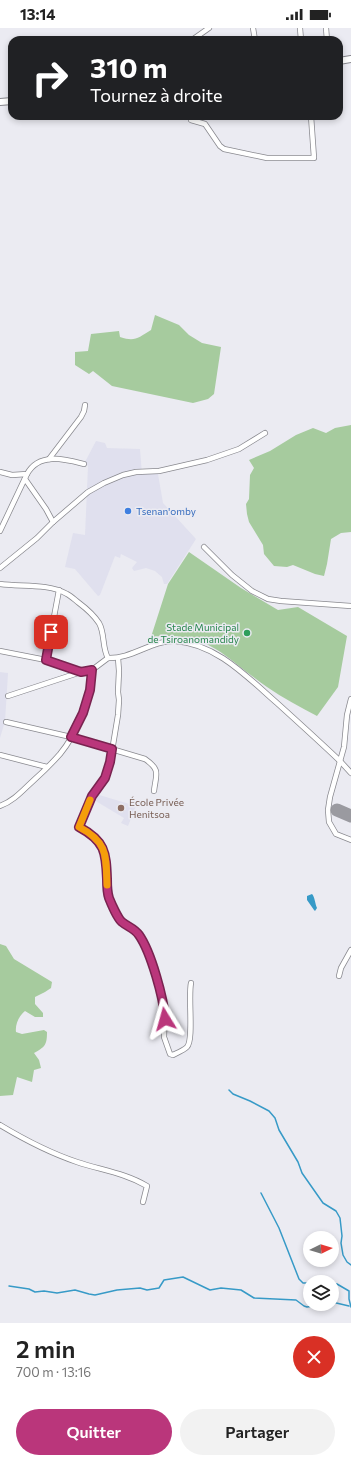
<!DOCTYPE html>
<html lang="fr">
<head>
<meta charset="utf-8">
<style>
  :root { --surface:#fff; --page:#f2f2f2; --text:#222; --muted:#767676; --accent:#ba367b }
  body { margin:0; font-family:Commissioner,sans-serif; background:var(--page); color:var(--text); height:100vh; display:flex; flex-direction:column; font-size:15px; white-space:nowrap }
  * { box-sizing:border-box; margin:0 }
  p { font-size:13px; color:var(--muted) }
  .icon { flex:none; width:22px; height:22px; fill:none; stroke:currentColor; stroke-width:2; stroke-linecap:round; stroke-linejoin:round }
  .map { position:relative; height:1295px; overflow:hidden }
  .side { display:flex; flex-direction:column; background:var(--surface); flex:1 }
  .side>* { flex:none }
  .top-card { position:absolute; left:8px; top:8px; width:335px; height:84px; border-radius:12px; box-shadow:0 2px 6px #0003; background:#202124; color:#fff; overflow:hidden }
  .needle { width:26px; rotate:85deg }
  .controls { position:absolute; left:303px; top:1203px; display:grid; gap:8px }
  .controls a { display:grid; place-items:center; width:36px; height:36px; border-radius:50%; background:var(--surface); box-shadow:0 2px 6px #0003; font-size:20px }
  .pin { position:absolute; display:grid; place-items:center; width:34px; height:34px; color:#fff; margin:-17px; border-radius:8px; box-shadow:0 2px 6px #0006 }
  .me { position:absolute; width:44px; margin:-22px; rotate:352deg; stroke-linejoin:round; filter:drop-shadow(0 0 3px #0008) }
  .turn { display:flex; align-items:center; gap:14px; height:84px; padding:0 16px; font-size:18px }
  .turn .icon { width:52px; height:52px; stroke-width:2.5 }
  .turn b { display:block; font-size:28px; line-height:34px }
  .round { display:grid; place-items:center; flex:none; width:42px; height:42px; border-radius:21px; background:var(--page) }
  .overview { display:flex; align-items:center; justify-content:space-between; height:68px; padding:0 16px }
  h1 { font-size:24px; font-weight:600; line-height:30px }
  .cta { display:flex; gap:8px; margin-top:auto; padding:8px 16px }
  .cta a { flex:1; height:46px; border-radius:24px; background:var(--accent); color:#fff; font-size:16px; font-weight:600; line-height:46px; text-align:center }
  .cta a+a { background:var(--page); color:var(--text) }
  .status { display:flex; justify-content:space-between; align-items:center; height:28px; padding:0 20px; background:var(--surface); direction:ltr }
  .status svg { height:11px; fill:currentColor }
  .map>svg:first-child { display:block }
</style>
</head>
<body>
<div class="status"><b>13:14</b><svg viewBox="0 0 49 12"><path d="M0 12V9h3v3zM5 12V6h3v6zM10 12V3h3v9zM15 12V0h3v12zM26 1h20v11H26zM47 4h2v5h-2z"/></svg></div>
<div class="map">
<svg width="351" height="1295" viewBox="0 0 351 1295">
  <rect width="100%" height="100%" fill="#ebebf2"/>
  <g fill="#e0e0ee">
    <path d="M96 413 105 415 107 420 140 421 142 446H158L163 475 196 511 167 556H164L162 549 155 543 146 540 134 543 132 540 137 534 121 526 120 530 115 528 100 567 98 568 75 541 65 539 73 505 85 507 88 438 85 434Z"/>
    <path d="M0 644 8 645 5 693 0 710Z"/>
    <path d="M96 766 136 778 128 798 121 795 124 790 94 772Z"/>
  </g>
  <g fill="#a6cb9e">
    <path d="M155 287 179 297 189 307 202 315 221 319 214 366 208 371 193 375 112 358 93 343 89 346 75 337V324L88 323 91 306 119 303 120 309C135 314 138 310 151 302Z"/>
    <path d="M351 397V504L341 505 331 511 327 536 324 548 315 546 293 537 287 539 274 538 264 526 263 517 249 494 247 486 246 476 249 471 250 447 254 440 249 432 270 423 296 407 313 400 326 405 335 400Z"/>
    <path d="M189 524 241 560 278 582 298 579 347 608 338 659 317 688C300 679 283 670 267 659 225 630 209 602 151 609L168 556Z"/>
    <path d="M0 916 6 918 14 931 52 954 51 960 45 964 35 969V976L43 985V989H35L25 983C19 988 15 996 16 1004L22 1006 44 1002 47 1004C47 1017 45 1019 34 1025L39 1032 41 1040 34 1042 32 1054 17 1049 13 1067 0 1068Z"/>
  </g>
  <path fill="#379ac7" d="M312 866C315 869 315 876 317 880L315 883 314 882 307 872V868Z"/>
  <g fill="none" stroke-linecap="round" stroke-linejoin="round">
    <g stroke="#379ac7" stroke-width="1.5">
      <path d="M229 1062 233 1066 250 1073 269 1083 275 1090 279 1102 298 1134 302 1145 323 1175 336 1183 340 1190 342 1208 341 1215 343 1227 347 1234 351 1237"/>
      <path d="M261 1165 279 1200 299 1251 303 1255H310"/>
      <path d="M332 1255 337 1256 349 1263V1271L351 1279"/>
      <path d="M9 1258 29 1261 35 1264 44 1263 57 1265 75 1262 89 1266 95 1267 117 1262 140 1260 147 1262 159 1260 164 1252 183 1249 210 1262 221 1260 241 1262 254 1270 296 1272 304 1278 307 1279 325 1276"/>
      <path d="M332 1274 349 1278"/>
    </g>
    <path stroke="#9a9aa0" stroke-width="13" d="M337 782 351 788"/>
    <g stroke="#89898f" stroke-width="6">
      <g id="street">
        <path d="M253 0 255 12"/>
        <path d="M300 0 301 12"/>
        <path d="M326 0 327 12"/>
        <path d="M192 12 209 0"/>
        <path d="M191 92 205 96 220 118 224 121 267 130H314L311 88"/>
        <path d="M49 431 81 389 84 383 85 377"/>
        <path d="M0 444 12 447 27 446C39 424 64 431 84 436"/>
        <path d="M25 451 46 481 53 494"/>
        <path d="M0 503 27 446"/>
        <path d="M204 519 232 547 252 563 268 571 281 573 351 578"/>
        <path d="M0 540 37 510 53 494 88 464 104 455 123 447 136 444 159 443 207 432 239 421 265 405"/>
        <path d="M0 556C21 559 48 555 67 566 71 568 75 572 79 575 87 581 93 586 99 595 105 605 102 620 108 630 132 631 152 612 175 613 217 616 247 649 277 675 298 694 319 713 340 733L351 745"/>
        <path d="M0 623 46 632 81 644 92 642"/>
        <path d="M118 630 119 643 118 664 119 672 118 687 110 735 105 751 92 768 79 799 93 807 103 820 106 827 108 868 122 894 129 897 138 905 149 926 165 980 164 1009 170 1026 173 1027C177 1025 184 1022 187 1019 194 1012 188 969 191 955"/>
        <path d="M46 632 59 562"/>
        <path d="M8 668 81 644"/>
        <path d="M351 671 347 687 344 719 330 769 328 782 329 794 336 806 351 812"/>
        <path d="M6 694 71 709 145 731C161 742 156 746 154 763"/>
        <path d="M0 727 47 739"/>
        <path d="M0 778C14 773 23 762 34 752 43 744 52 735 60 726 80 702 88 672 92 642L108 630"/>
        <path d="M339 948 341 940 351 922"/>
        <path d="M0 1097C25 1112 50 1125 77 1134 101 1142 125 1145 147 1158L143 1174"/>
      </g>
    </g>
    <g stroke="#89898f" stroke-width="8">
      <g id="secondary">
        <path d="M339 33 351 31"/>
        <path d="M0 74 12 73"/>
      </g>
    </g>
    <use href="#street" stroke="#fff" stroke-width="4.5"/>
    <use href="#secondary" stroke="#fff" stroke-width="6"/>
  </g>
  <g fill="none" stroke-linecap="round" stroke-linejoin="round">
    <g stroke="#792350" stroke-width="10">
      <path id="route" d="M51 604 46 632 81 644 92 642 90 662 83 685 71 709 112 721 110 734 105 750 92 768 79 799C105 813 106 824 107 851 107 858 107 864 109 870 111 875 118 891 122 894 128 899 134 900 139 907 151 924 164 971 165 991"/>
    </g>
    <use href="#route" stroke="#ba367b" stroke-width="7"/>
    <path stroke="#f59e0b" stroke-width="7" d="M90 772 79 799C108 814 106 828 107 857"/>
  </g>
  <circle fill="#3f7fe0" stroke="#ebebf2" stroke-width="1.5" cx="128" cy="483" r="4"/>
  <circle fill="#2e9e5b" stroke="#ebebf2" stroke-width="1.5" cx="247" cy="605" r="4"/>
  <circle fill="#8d6e63" stroke="#ebebf2" stroke-width="1.5" cx="121" cy="780" r="4"/>
  <g text-anchor="middle" dominant-baseline="central" stroke-width="3" stroke-linejoin="round" paint-order="stroke">
    <g font-size="10" fill="#366cbe" stroke="#ebebf2" text-anchor="start">
      <text x="136" y="483">Tsenan'omby</text>
    </g>
    <g font-size="10" fill="#27864d" stroke="#ebebf2" text-anchor="end">
      <text x="239" y="599">Stade Municipal<tspan x="239" dy="12">de Tsiroanomandidy</tspan></text>
    </g>
    <g font-size="10" fill="#785e54" stroke="#ebebf2" text-anchor="start">
      <text x="129" y="774">École Privée<tspan x="129" dy="12">Henitsoa</tspan></text>
    </g>
  </g>
</svg>
<div class="controls">
<a><svg class="needle" viewBox="-14 -14 28 28"><path d="M0-13l5 13h-10z" fill="#e53935"/><path d="M0 13l5-13h-10z" fill="#767676"/></svg></a>
<a><svg class="icon" aria-label="layers" viewBox="0 0 24 24"><path d="M12 4l9 5-9 5-9-5zM3 14l9 5 9-5"/></svg></a>
</div>
<div class="pin" style="left:51px;top:604px;background:#d93025"><svg class="icon" aria-label="arrive" viewBox="0 0 24 24"><path d="M6 21V4h12l-3 4 3 4H6"/></svg></div>
<svg class="me" style="left:165px;top:991px" viewBox="-20 -20 40 40"><path d="M0-17L14 15 0 8-14 15z" fill="#ba367b" stroke="#fff" stroke-width="4"/></svg>
<div class="top-card">
<div class="turn"><svg class="icon" aria-label="right" viewBox="0 0 24 24"><path d="M7 20v-9h11M14 6l5 5-5 5"/></svg><div><b>310 m</b>Tournez à droite</div></div>
</div>
</div>
<section class="side">
<div class="overview"><div><h1>2 min</h1><p>700 m · 13:16</p></div><a class="round" style="background:#d93025;color:#fff"><svg class="icon" aria-label="close" viewBox="0 0 24 24"><path d="M6 6l12 12M18 6L6 18"/></svg></a></div>
<div class="cta"><a>Quitter</a><a>Partager</a></div>
</section>
</body>
</html>
